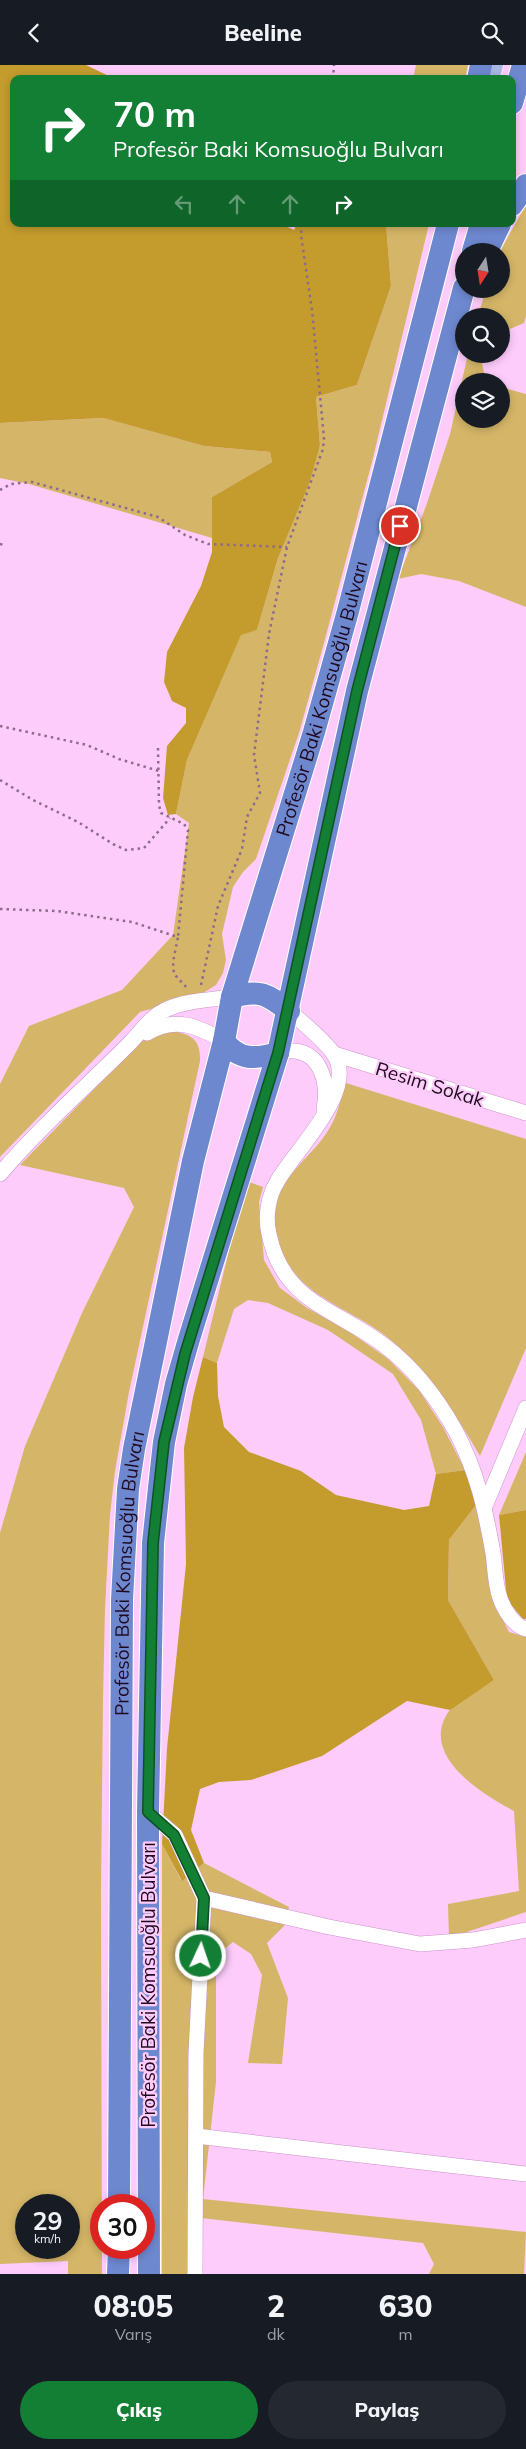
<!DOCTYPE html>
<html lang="tr">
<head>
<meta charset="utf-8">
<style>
  :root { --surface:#171b24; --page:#242831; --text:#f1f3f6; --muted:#9ea1a6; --accent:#137f34 }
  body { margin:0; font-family:Mulish,sans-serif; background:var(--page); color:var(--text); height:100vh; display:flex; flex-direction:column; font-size:19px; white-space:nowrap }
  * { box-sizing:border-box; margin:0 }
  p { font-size:16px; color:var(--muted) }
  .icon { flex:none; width:28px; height:28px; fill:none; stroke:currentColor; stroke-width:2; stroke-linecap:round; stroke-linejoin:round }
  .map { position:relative; height:2209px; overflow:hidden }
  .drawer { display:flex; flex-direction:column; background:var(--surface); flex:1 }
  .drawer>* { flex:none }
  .top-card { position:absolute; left:10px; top:10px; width:506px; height:152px; border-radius:10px; box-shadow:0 2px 8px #0003; background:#137f34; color:#fff; overflow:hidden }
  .needle { width:32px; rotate:192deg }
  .tools { position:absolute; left:455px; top:178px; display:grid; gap:10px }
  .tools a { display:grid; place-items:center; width:55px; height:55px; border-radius:50%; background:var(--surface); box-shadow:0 2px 8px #0003; font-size:25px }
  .speed { position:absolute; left:15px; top:2129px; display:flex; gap:10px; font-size:25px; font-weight:700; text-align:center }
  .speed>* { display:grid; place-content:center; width:65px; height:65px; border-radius:50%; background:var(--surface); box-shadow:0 2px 8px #0003; line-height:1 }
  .speed small { font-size:12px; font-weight:400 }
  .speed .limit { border:8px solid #d22; background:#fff; color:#111 }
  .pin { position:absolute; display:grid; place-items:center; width:42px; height:42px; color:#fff; margin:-21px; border:2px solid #fff; border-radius:50%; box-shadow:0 1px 5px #0007 }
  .me { position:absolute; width:55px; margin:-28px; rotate:3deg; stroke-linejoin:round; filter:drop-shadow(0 0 4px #0008) }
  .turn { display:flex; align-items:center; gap:18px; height:105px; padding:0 20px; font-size:22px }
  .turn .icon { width:65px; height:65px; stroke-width:2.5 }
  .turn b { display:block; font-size:35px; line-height:42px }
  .lanes { display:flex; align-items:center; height:48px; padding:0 20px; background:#0003; justify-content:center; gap:25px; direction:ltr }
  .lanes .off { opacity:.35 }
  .eta { display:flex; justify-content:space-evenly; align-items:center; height:85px; text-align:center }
  .eta b { font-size:30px; font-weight:800; line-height:35px }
  .primary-button { display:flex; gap:10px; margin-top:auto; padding:10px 20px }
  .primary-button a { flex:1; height:58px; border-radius:30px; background:var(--accent); color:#fff; font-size:20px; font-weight:800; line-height:58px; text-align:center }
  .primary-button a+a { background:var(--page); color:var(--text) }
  header { display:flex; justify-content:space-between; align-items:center; height:65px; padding:0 20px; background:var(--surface); font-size:22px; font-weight:800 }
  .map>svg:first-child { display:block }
</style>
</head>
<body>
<header><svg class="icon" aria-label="back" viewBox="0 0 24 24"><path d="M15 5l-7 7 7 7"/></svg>Beeline<svg class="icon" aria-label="search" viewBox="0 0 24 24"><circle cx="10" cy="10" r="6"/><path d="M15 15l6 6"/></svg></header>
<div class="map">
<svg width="526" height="2209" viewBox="0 0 526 2209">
  <rect width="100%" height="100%" fill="#feccfb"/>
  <g fill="#d5b668" fill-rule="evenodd">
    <path d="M416 0H468L465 14H413Z"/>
    <path d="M526 140V251L524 258 505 266 501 270V251H478L486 224H501L500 186Z"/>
    <path d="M377 159H429L373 393 324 578 299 668 256 794 243 807 233 822 222 869 226 895 223 908 216 920 200 930 140 947 0 1092V1019L29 961 122 925 173 870 189 758 176 749 187 695 241 569 257 565 278 493 320 380 316 332 357 320 391 221 386 159Z"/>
    <path d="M468 289H485L481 294 486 316H464V354H501V322L526 329V542L459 516 421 509 398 514 426 441 450 369Z"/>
    <path d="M105 353 204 381 270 387 272 397 212 432V473L29 419 0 413V358Z"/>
    <path d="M167 965C188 969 201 971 200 996L129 1327 115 1406 110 1450 105 1544 103 1634 101 1825 102 2209H68V2196L0 2199V1468L25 1381 82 1248 134 1142 124 1123 20 1100 144 973ZM26 2140H69V2182H26Z"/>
    <path d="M346 1018 526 1074V1283L480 1391C456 1350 431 1308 393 1277 352 1241 294 1234 277 1174 274 1163 272 1149 276 1137 284 1111 307 1094 323 1073 336 1057 340 1037 346 1018Z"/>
    <path d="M246 1116 263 1122 259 1137 264 1195 280 1223 307 1243 347 1265 387 1293 419 1325 443 1362 465 1405 436 1409 421 1355 393 1309 328 1265 268 1238 248 1235 234 1244 217 1298 203 1292Z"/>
    <path d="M526 1387V1445L499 1450Z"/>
    <path d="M476 1440 499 1547 509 1567 526 1572V1847L449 1873 448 1839 519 1826 514 1746C482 1729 418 1690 449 1646 455 1638 484 1622 494 1615L448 1535 449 1475Z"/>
    <path d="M162 1779 181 1815 204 1798 289 1842 284 1861 267 1878 288 1933 282 1999 248 1998 262 1910 251 1889 233 1877 216 1891V2017L203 2134 526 2167 524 2209H429L434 2199 423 2178 201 2153 188 2209H162Z"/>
  </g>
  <g fill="#c49c2d">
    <path d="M0 0H86L115 14H14V159H281L294 165 297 159H386L391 221 357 320 316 332 320 380 310 416 278 493 257 565 241 570 187 695 176 749 168 750 163 733 167 681 186 658V643L172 636 164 617 167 587 201 521 212 487V432L272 397 270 387 204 381 104 353 0 358Z"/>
    <path d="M203 1292 217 1298 218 1331 224 1362 249 1387 301 1406 336 1430 404 1445 429 1441 436 1409 465 1405 476 1440 449 1475 448 1535 494 1615 450 1645 407 1636 322 1691 251 1715 219 1717 200 1724 191 1765 204 1798 182 1816 162 1779 167 1683 186 1499 184 1383 193 1332Z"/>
    <path d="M526 1445V1554H523L507 1535 499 1450Z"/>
  </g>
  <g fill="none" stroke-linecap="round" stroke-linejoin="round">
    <g stroke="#cc91ca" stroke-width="16">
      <g id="minor">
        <path d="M289 946C303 958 321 972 333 988 360 1025 293 1087 277 1117 268 1132 265 1152 269 1169 283 1238 337 1244 385 1281 414 1303 437 1333 455 1365 477 1406 485 1443 493 1488 495 1502 495 1520 500 1533 504 1545 514 1561 526 1564"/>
        <path d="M147 968C175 951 197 961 224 976"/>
        <path d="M278 988C283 987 289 985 294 986 322 988 329 1021 324 1043"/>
        <path d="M334 989 526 1048"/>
        <path d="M0 1109C40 1062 86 1022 129 979 141 967 150 952 165 945 185 935 211 935 232 932"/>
        <path d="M485 1441 526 1343"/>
        <path d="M148 1747 175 1770 204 1833"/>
        <path d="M196 2071 526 2109"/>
        <path d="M195 2209 196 1988 204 1833 329 1862 420 1879 473 1875 526 1865"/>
      </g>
    </g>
    <g stroke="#fff" stroke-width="21">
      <path id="major" d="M489 14 493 0"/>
    </g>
    <g stroke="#fff" stroke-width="24">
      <g id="highway">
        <path d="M478 14 481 0"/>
        <path d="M512 38 523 0"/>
        <path d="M512 140 526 120"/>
        <path d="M473 186 481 159"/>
        <path d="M487 186 500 159"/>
        <path d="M232 932C260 924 267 929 289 946"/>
        <path d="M224 976C239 996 256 994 278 988"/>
        <path id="s1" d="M119 2140 122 1535 128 1424 134 1384 193 1096 224 976 232 932 314 667 348 546 448 159"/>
        <path d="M118 2209 119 2182"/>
        <path d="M149 2209 148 1747 153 1478 164 1377 176 1319 189 1274 278 988 357 626 464 223"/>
      </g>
    </g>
    <g stroke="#8e6a8c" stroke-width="2.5" stroke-dasharray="2.5 4" stroke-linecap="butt">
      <path d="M333 14 334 0"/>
      <path d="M0 425 11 419 32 417 158 452 185 470 208 479 287 482"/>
      <path d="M0 479 4 480"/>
      <path d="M0 661 87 680 119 694 159 706"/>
      <path d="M158 683 159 740 161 748 184 759 188 765 178 872"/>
      <path d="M0 715 33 735 78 757 113 779 126 785 144 783 170 753"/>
      <path d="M0 844 57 846 132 857 178 872 173 897 174 909 187 923"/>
      <path d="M201 920 218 841 242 784 247 752 260 728 254 690 269 569 287 482 323 384 324 373 312 245 301 170 302 159"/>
    </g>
    <use href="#minor" stroke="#fff" stroke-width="15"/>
    <use href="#major" stroke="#a8b8e3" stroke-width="20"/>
    <use href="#highway" stroke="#6e88d0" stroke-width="22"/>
  </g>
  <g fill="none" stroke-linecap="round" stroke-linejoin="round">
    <g stroke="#0c5322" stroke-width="12">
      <path id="route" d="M201 1891 204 1833 174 1770 148 1747 153 1478 164 1377 185 1289 278 988 357 626 400 461"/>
    </g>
    <use href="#route" stroke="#137f34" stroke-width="9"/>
  </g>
  <g text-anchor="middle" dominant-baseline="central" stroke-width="4.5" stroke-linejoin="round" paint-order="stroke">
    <g font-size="19" fill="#1f091f" stroke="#feccfb">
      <text stroke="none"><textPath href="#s1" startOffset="1531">Profesör Baki Komsuoğlu Bulvarı</textPath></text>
      <text transform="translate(430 1019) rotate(17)">Resim Sokak</text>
      <text stroke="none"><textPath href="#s1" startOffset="632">Profesör Baki Komsuoğlu Bulvarı</textPath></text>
      <text transform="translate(148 1920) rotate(-90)">Profesör Baki Komsuoğlu Bulvarı</text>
    </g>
  </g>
</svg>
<div class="tools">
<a><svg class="needle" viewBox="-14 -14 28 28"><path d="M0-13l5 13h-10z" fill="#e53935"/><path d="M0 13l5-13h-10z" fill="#9ea1a6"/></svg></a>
<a><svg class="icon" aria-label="search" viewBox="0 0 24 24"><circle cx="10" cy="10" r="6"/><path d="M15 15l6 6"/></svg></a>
<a><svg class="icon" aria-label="layers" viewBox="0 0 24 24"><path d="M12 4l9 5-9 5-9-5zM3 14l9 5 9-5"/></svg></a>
</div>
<div class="speed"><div>29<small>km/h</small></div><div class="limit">30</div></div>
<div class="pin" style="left:400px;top:461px;background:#d93025"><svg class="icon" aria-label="arrive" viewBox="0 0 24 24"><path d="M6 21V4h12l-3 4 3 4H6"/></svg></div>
<svg class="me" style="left:201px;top:1891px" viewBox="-20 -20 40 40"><circle r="17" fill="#137f34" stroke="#fff" stroke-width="3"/><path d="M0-11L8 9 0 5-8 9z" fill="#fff"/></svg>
<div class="top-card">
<div class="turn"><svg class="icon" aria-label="right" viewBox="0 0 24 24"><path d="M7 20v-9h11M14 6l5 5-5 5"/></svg><div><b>70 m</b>Profesör Baki Komsuoğlu Bulvarı</div></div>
<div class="lanes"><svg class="icon off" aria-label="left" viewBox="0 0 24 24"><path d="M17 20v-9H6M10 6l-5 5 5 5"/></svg><svg class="icon off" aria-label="ahead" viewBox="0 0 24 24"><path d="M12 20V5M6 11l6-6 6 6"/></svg><svg class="icon off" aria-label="ahead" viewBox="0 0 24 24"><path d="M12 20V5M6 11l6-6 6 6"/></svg><svg class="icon" aria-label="right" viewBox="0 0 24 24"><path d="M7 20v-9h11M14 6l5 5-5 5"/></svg></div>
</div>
</div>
<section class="drawer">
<div class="eta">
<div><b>08:05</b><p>Varış</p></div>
<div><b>2</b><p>dk</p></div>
<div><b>630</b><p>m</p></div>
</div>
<div class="primary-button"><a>Çıkış</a><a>Paylaş</a></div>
</section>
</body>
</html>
